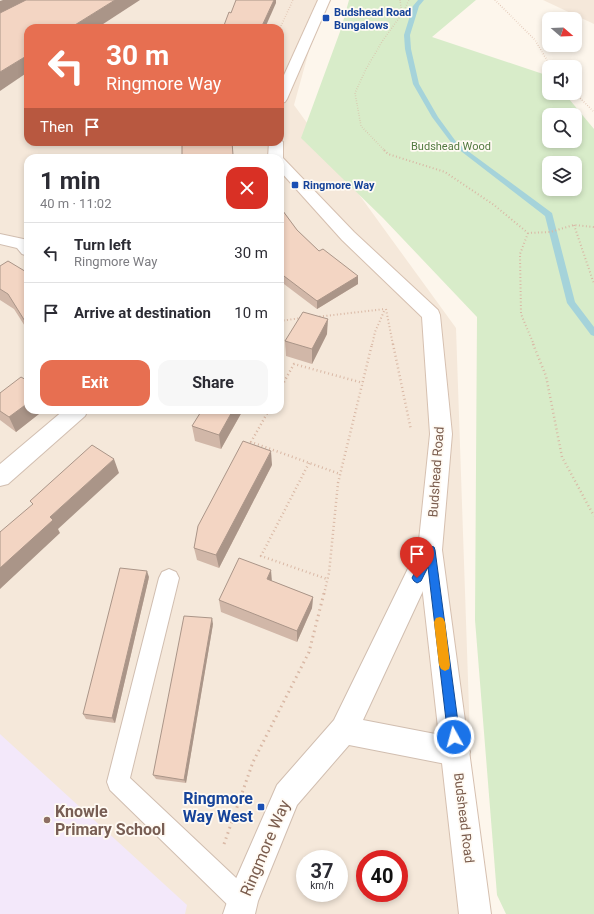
<!DOCTYPE html>
<html lang="en">
<head>
<meta charset="utf-8">
<style>
  :root { --surface:#fff; --page:#f7f7f7; --text:#2b2b33; --muted:#7c7c81; --line:#e1e1e2; --accent:#e76f51 }
  body { margin:0; font-family:Roboto,sans-serif; background:var(--page); color:var(--text); height:100vh; display:flex; flex-direction:column; font-size:15px; white-space:nowrap }
  * { box-sizing:border-box; margin:0 }
  p { font-size:13px; color:var(--muted) }
  .icon { flex:none; width:22px; height:22px; fill:none; stroke:currentColor; stroke-width:2; stroke-linecap:round; stroke-linejoin:round }
  .map { position:relative; flex:1; overflow:hidden }
  .drawer { position:absolute; left:24px; top:154px; width:260px; height:260px; display:flex; flex-direction:column; background:var(--surface); border-radius:12px; box-shadow:0 2px 6px #0003 }
  .drawer>* { flex:none }
  .banner { position:absolute; left:24px; top:24px; width:260px; height:122px; border-radius:12px; box-shadow:0 2px 6px #0003; background:#e76f51; color:#fff; overflow:hidden }
  .needle { width:26px; rotate:109deg }
  .buttons { position:absolute; left:542px; top:12px; display:grid; gap:8px }
  .buttons a { display:grid; place-items:center; width:40px; height:40px; border-radius:8px; background:var(--surface); box-shadow:0 2px 6px #0003; font-size:20px }
  .speed { position:absolute; left:296px; top:850px; display:flex; gap:8px; font-size:20px; font-weight:700; text-align:center }
  .speed>* { display:grid; place-content:center; width:52px; height:52px; border-radius:50%; background:var(--surface); box-shadow:0 2px 6px #0003; line-height:1 }
  .speed small { font-size:10px; font-weight:400 }
  .speed .limit { border:6px solid #d22; background:#fff; color:#111 }
  .pin { position:absolute; display:grid; place-items:center; width:34px; height:34px; color:#fff; margin:-41px -17px; border-radius:50% 50% 50% 0; rotate:-45deg; box-shadow:0 0 4px #0007 }
  .pin .icon { rotate:45deg }
  .me { position:absolute; width:44px; margin:-22px; rotate:353deg; stroke-linejoin:round; filter:drop-shadow(0 0 3px #0008) }
  .turn { display:flex; align-items:center; gap:14px; height:84px; padding:0 16px; font-size:18px }
  .turn .icon { width:52px; height:52px; stroke-width:2.5 }
  .turn b { display:block; font-size:28px; line-height:34px }
  .then { display:flex; align-items:center; height:38px; padding:0 16px; background:#0003; gap:8px; font-size:15px }
  .round { display:grid; place-items:center; flex:none; width:42px; height:42px; border-radius:12px; background:var(--page) }
  .overview { display:flex; align-items:center; justify-content:space-between; height:68px; padding:0 16px }
  h1 { font-size:24px; font-weight:700; line-height:30px }
  .primary-button { display:flex; gap:8px; margin-top:auto; padding:8px 16px }
  .primary-button a { flex:1; height:46px; border-radius:12px; background:var(--accent); color:#fff; font-size:16px; font-weight:700; line-height:46px; text-align:center }
  .primary-button a+a { background:var(--page); color:var(--text) }
  ul { padding:0; list-style:none }
  li { display:flex; align-items:center; gap:12px; height:60px; padding:0 16px; border-top:1px solid var(--line) }
  li div { flex:1 }
  li b { display:block; font-size:15px }
  li em { font-style:normal }
  .map>svg:first-child { display:block }
</style>
</head>
<body>
<div class="map">
<svg width="594" height="914" viewBox="0 0 594 914">
  <rect width="100%" height="100%" fill="#fdf6ec"/>
  <g fill="#f5e8da" fill-rule="evenodd">
    <path d="M0 0H323L294 105 456 328 476 914H0ZM28 28H280V142H28ZM28 158H280V410H28ZM305 859H339V893H305ZM365 859H399V893H365Z"/>
    <path d="M543 0H594V24Z"/>
  </g>
  <path fill="#f3e8fa" d="M0 734 187 905 185 914H0Z"/>
  <path fill="#d8ecc9" fill-rule="evenodd" d="M349 0H476L432 37 549 76V93H564L594 129V914H506L497 895 475 620 477 317 383 218 301 138 341 29ZM549 115H575V141H549ZM549 163H575V189H549Z"/>
  <g fill="none" stroke-linecap="round" stroke-linejoin="round">
    <path fill="#a5d3da" fill-rule="evenodd" d="M418 0H424L419 6 410 35 411 49 419 84 438 117 457 143 552 213 575 302 594 327V336L591 335 567 303 545 216 453 145 432 117 413 84 405 49 404 35 413 6Z"/>
    <g stroke="#d1beb0" stroke-width="2">
      <path id="lane" d="M169 569 176 572 179 578 130 778 251 892 254 901 251 910 242 913 233 910 110 790 107 782 159 578 162 572Z"/>
    </g>
    <g stroke="#d1beb0" stroke-width="2">
      <g id="street">
        <path d="M0 234 28 240V256L22 254 17 248 0 244Z"/>
        <path d="M64 410H88L85 416 8 484 0 486V464Z"/>
        <path d="M430 539 439 542 442 550 363 720 456 738 466 742 470 752 466 762 456 766 349 745 297 805 258 901 255 914H223L231 890 277 785 334 720 421 542Z"/>
      </g>
    </g>
    <g stroke="#d6c0b0" stroke-width="2">
      <g id="secondary">
        <path d="M318 0H330L287 99 285 102 280 103V84Z"/>
        <path d="M280 139 283 142V158L354 232 438 310 440 315 452 434 442 550 491 914H459L418 550 430 434 422 317 342 240 280 171V158H268L269 142H280Z"/>
      </g>
    </g>
    <g stroke="#d9b8a5" stroke-width="1.5" stroke-dasharray="0.5 2" stroke-linecap="butt">
      <path d="M400 0 402 14"/>
      <path d="M495 0 535 40 551 67"/>
      <path d="M280 28 293 0"/>
      <path d="M575 93 594 112"/>
      <path d="M385 151 361 126 355 93 366 69 383 40 402 14 409 0"/>
    </g>
    <g stroke="#d9b8a5" stroke-width="2" stroke-dasharray="1 2.5" stroke-linecap="butt">
      <path d="M384 150 388 154 445 172 494 205 528 233 550 232 574 225 594 227"/>
      <path d="M574 225 594 284"/>
      <path d="M528 233 520 254 521 314 534 345"/>
      <path d="M386 309 393 345"/>
      <path d="M316 317 385 309"/>
      <path d="M280 321 301 318"/>
      <path d="M372 345 375 332 385 309"/>
    </g>
    <g stroke="#d9b8a5" stroke-width="2.5" stroke-dasharray="1 3" stroke-linecap="butt">
      <path d="M393 344 411 430"/>
      <path d="M533 344 546 376 562 457 594 516"/>
      <path d="M280 389 294 364 363 383"/>
      <path d="M269 410 251 442 340 474"/>
      <path d="M309 463 261 556 327 579"/>
      <path d="M324 594 329 573 338 483 372 344"/>
    </g>
    <path stroke="#d9b8a5" stroke-width="3" stroke-dasharray="1.5 4" stroke-linecap="butt" d="M224 844 253 762 309 652 324 593"/>
    <use href="#lane" fill="#fff" fill-rule="evenodd"/>
    <use href="#street" fill="#fff" fill-rule="evenodd"/>
    <use href="#secondary" fill="#fff" fill-rule="evenodd"/>
  </g>
  <g fill="#d1b7a8">
    <path d="M280 207 297 230 319 251 358 276V284L317 309 280 281Z"/>
    <path d="M0 266 28 273V331L14 309 0 300Z"/>
    <path d="M327 334 312 364 286 356 285 341Z"/>
    <path d="M0 393 28 410H44L16 432 0 420Z"/>
    <path d="M243 410 221 449 195 441 192 426Z"/>
    <path d="M272 465 219 568 197 560 194 548Z"/>
    <path d="M149 577 115 723 86 719 83 714Z"/>
    <path d="M272 581 313 597 312 608 297 642 221 612 219 600Z"/>
    <path d="M213 624 186 783 156 779 153 775Z"/>
  </g>
  <g fill="#aa9588">
    <path d="M3 0H33L0 18V1Z"/>
    <path d="M115 0H140L97 28H70Z"/>
    <path d="M274 0H276V3L265 28H261Z"/>
    <path d="M28 55V72L0 91V72Z"/>
    <path d="M358 276V284L317 309V301Z"/>
    <path d="M328 319 327 334 312 364V349Z"/>
    <path d="M28 403V410H44L16 432 9 417Z"/>
    <path d="M233 410H243L221 449 219 435Z"/>
    <path d="M271 451 272 465 219 568 216 555Z"/>
    <path d="M114 459 119 473 58 529 60 533 0 589V568L50 517Z"/>
    <path d="M271 570 272 582 267 579Z"/>
    <path d="M147 571 149 577 115 723 112 718Z"/>
    <path d="M313 597 312 608 297 642V631Z"/>
    <path d="M212 618 213 624 186 783 184 780Z"/>
  </g>
  <g fill="#f3d5c3" stroke="#aa9588">
    <path d="M26 0H115L70 28H28V55L0 72V13Z"/>
    <path d="M236 0H274L261 28H223L229 12 231 13Z"/>
    <path d="M182 142H232L233 155 235 158H182Z"/>
    <path d="M280 207 297 230 319 251 323 249 358 276 317 301 280 273Z"/>
    <path d="M8 261 28 273V326L8 294 0 289V266Z"/>
    <path d="M303 312 328 319 312 349 285 341Z"/>
    <path d="M21 377 28 381V403L9 417 0 411V393Z"/>
    <path d="M202 410H233L219 435 192 426Z"/>
    <path d="M243 441 271 451 216 555 194 548 198 526Z"/>
    <path d="M92 445 114 459 50 517 53 520 0 568V532L33 504 30 501Z"/>
    <path d="M239 558 271 570 267 579 313 597 297 631 219 600Z"/>
    <path d="M120 568 147 571 112 718 83 714Z"/>
    <path d="M184 616 212 618 184 780 153 775Z"/>
  </g>
  <path fill="#1a73e8" stroke="#114b97" d="M430 546 434 547 435 550 460 737 458 741 454 743 450 741 448 737 428 567 421 581 417 583 414 581 412 578 427 547Z"/>
  <path fill="#f59e0b" d="M440 617 443 618 445 622 450 665 449 669 445 671 441 669 439 665 434 622 436 618Z"/>
  <g fill="#1a4fb4" stroke="#fffaf3" stroke-width="1.5">
    <rect x="322" y="14" width="8" height="8" rx="2"/>
    <rect x="291" y="181" width="8" height="8" rx="2"/>
    <rect x="257" y="803" width="8" height="8" rx="2"/>
  </g>
  <circle fill="#8d6e63" stroke="#fffaf3" stroke-width="1.5" cx="47" cy="820" r="4"/>
  <g text-anchor="middle" dominant-baseline="central" stroke-width="3.5" stroke-linejoin="round" paint-order="stroke">
    <g font-size="11" font-weight="bold" fill="#164399" stroke="#fffaf3" text-anchor="start">
      <text x="334" y="12">Budshead Road<tspan x="334" dy="13">Bungalows</tspan></text>
      <text x="303" y="185">Ringmore Way</text>
    </g>
    <g font-size="11" fill="#537a41" stroke="#fffaf3">
      <text x="451" y="146">Budshead Wood</text>
    </g>
    <g font-size="13" fill="#7a5c4d" stroke="#fffaf3">
      <text transform="translate(436 472) rotate(-86)">Budshead Road</text>
      <text transform="translate(464 818) rotate(83)">Budshead Road</text>
    </g>
    <g font-size="16" font-weight="bold" fill="#164399" stroke="#fffaf3" text-anchor="end">
      <text x="253" y="798">Ringmore<tspan x="253" dy="18">Way West</tspan></text>
    </g>
    <g font-size="16" font-weight="bold" fill="#785e54" stroke="#fffaf3" text-anchor="start">
      <text x="55" y="811">Knowle<tspan x="55" dy="18">Primary School</tspan></text>
    </g>
    <g font-size="16" fill="#7a5c4d" stroke="#fffaf3">
      <text transform="translate(265 848) rotate(-67)">Ringmore Way</text>
    </g>
  </g>
</svg>
<div class="buttons">
<a><svg class="needle" viewBox="-14 -14 28 28"><path d="M0-13l5 13h-10z" fill="#e53935"/><path d="M0 13l5-13h-10z" fill="#7c7c81"/></svg></a>
<a><svg class="icon" aria-label="sound" viewBox="0 0 24 24"><path d="M4 9h4l5-4v14l-5-4H4zM17 9q2 3 0 6"/></svg></a>
<a><svg class="icon" aria-label="search" viewBox="0 0 24 24"><circle cx="10" cy="10" r="6"/><path d="M15 15l6 6"/></svg></a>
<a><svg class="icon" aria-label="layers" viewBox="0 0 24 24"><path d="M12 4l9 5-9 5-9-5zM3 14l9 5 9-5"/></svg></a>
</div>
<div class="speed"><div>37<small>km/h</small></div><div class="limit">40</div></div>
<div class="pin" style="left:417px;top:578px;background:#d93025"><svg class="icon" aria-label="arrive" viewBox="0 0 24 24"><path d="M6 21V4h12l-3 4 3 4H6"/></svg></div>
<svg class="me" style="left:454px;top:737px" viewBox="-20 -20 40 40"><circle r="17" fill="#1a73e8" stroke="#fff" stroke-width="3"/><path d="M0-11L8 9 0 5-8 9z" fill="#fff"/></svg>
<div class="banner">
<div class="turn"><svg class="icon" aria-label="left" viewBox="0 0 24 24"><path d="M17 20v-9H6M10 6l-5 5 5 5"/></svg><div><b>30 m</b>Ringmore Way</div></div>
<div class="then">Then<svg class="icon" aria-label="arrive" viewBox="0 0 24 24"><path d="M6 21V4h12l-3 4 3 4H6"/></svg></div>
</div>
<section class="drawer">
<div class="overview"><div><h1>1 min</h1><p>40 m · 11:02</p></div><a class="round" style="background:#d93025;color:#fff"><svg class="icon" aria-label="close" viewBox="0 0 24 24"><path d="M6 6l12 12M18 6L6 18"/></svg></a></div>
<ul>
<li><svg class="icon" aria-label="left" viewBox="0 0 24 24"><path d="M17 20v-9H6M10 6l-5 5 5 5"/></svg><div><b>Turn left</b><p>Ringmore Way</p></div><em>30 m</em></li>
<li><svg class="icon" aria-label="arrive" viewBox="0 0 24 24"><path d="M6 21V4h12l-3 4 3 4H6"/></svg><div><b>Arrive at destination</b></div><em>10 m</em></li>
</ul>
<div class="primary-button"><a>Exit</a><a>Share</a></div>
</section>
</div>
</body>
</html>
